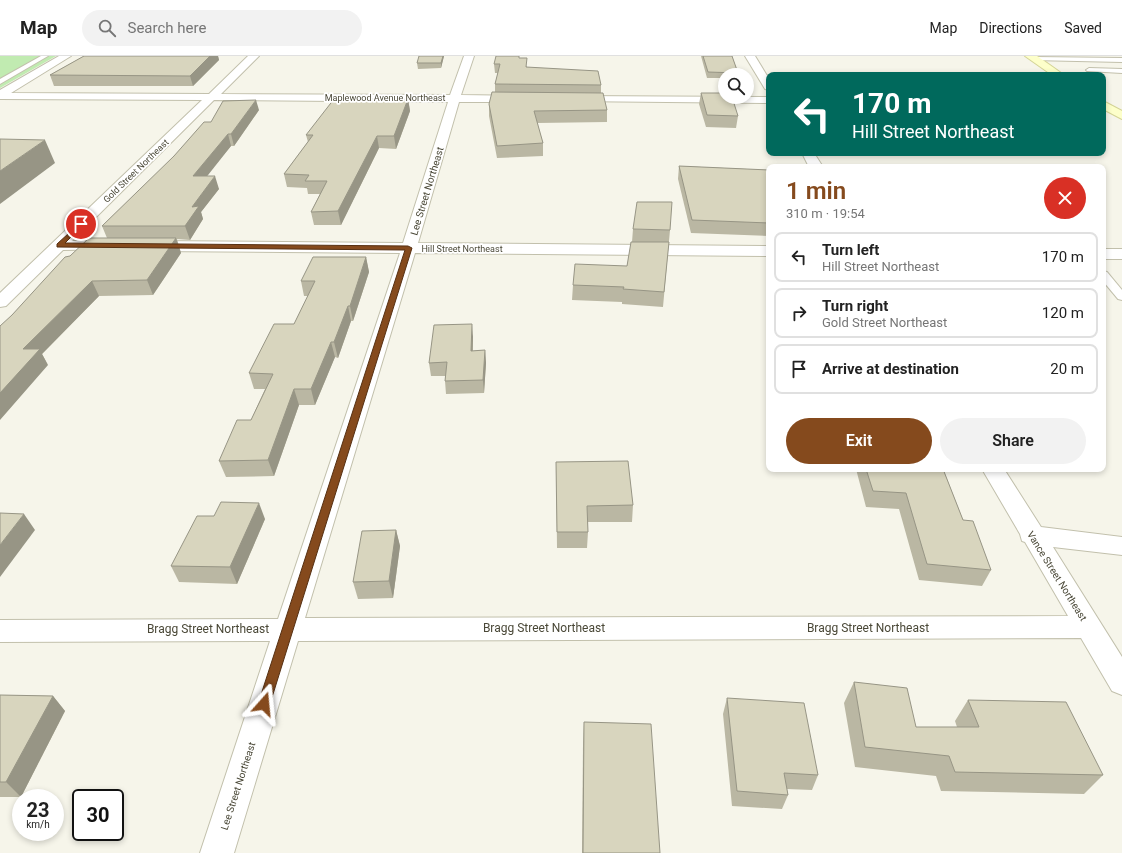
<!DOCTYPE html>
<html lang="en">
<head>
<meta charset="utf-8">
<style>
  :root { --surface:#fff; --page:#f2f2f2; --text:#222; --muted:#767676; --line:#e0e0e0; --accent:#854a1d }
  body { margin:0; font-family:Roboto,sans-serif; background:var(--page); color:var(--text); height:100vh; display:flex; flex-direction:column; font-size:15px; white-space:nowrap }
  * { box-sizing:border-box; margin:0 }
  p { font-size:13px; color:var(--muted) }
  .icon { flex:none; width:22px; height:22px; fill:none; stroke:currentColor; stroke-width:2; stroke-linecap:round; stroke-linejoin:round }
  .map { position:relative; flex:1; overflow:hidden }
  .sheet { position:absolute; left:766px; top:108px; width:340px; height:308px; display:flex; flex-direction:column; background:var(--surface); border-radius:8px; box-shadow:0 2px 6px #0003 }
  .sheet>* { flex:none }
  .banner { position:absolute; left:766px; top:16px; width:340px; height:84px; border-radius:8px; box-shadow:0 2px 6px #0003; background:#00695c; color:#fff; overflow:hidden }
  .controls { position:absolute; left:718px; top:12px; display:grid; gap:8px }
  .controls a { display:grid; place-items:center; width:36px; height:36px; border-radius:50%; background:var(--surface); box-shadow:0 2px 6px #0003; font-size:20px }
  .speed { position:absolute; left:12px; top:733px; display:flex; gap:8px; font-size:20px; font-weight:700; text-align:center }
  .speed>* { display:grid; place-content:center; width:52px; height:52px; border-radius:50%; background:var(--surface); box-shadow:0 2px 6px #0003; line-height:1 }
  .speed small { font-size:10px; font-weight:400 }
  .speed .limit { border:2px solid #111; border-radius:6px; background:#fff; color:#111 }
  .pin { position:absolute; display:grid; place-items:center; width:34px; height:34px; color:#fff; margin:-17px; border:2px solid #fff; border-radius:50%; box-shadow:0 1px 4px #0007 }
  .me { position:absolute; width:44px; margin:-22px; rotate:18deg; stroke-linejoin:round; filter:drop-shadow(0 0 3px #0008) }
  .turn { display:flex; align-items:center; gap:14px; height:84px; padding:0 20px; font-size:18px }
  .turn .icon { width:52px; height:52px; stroke-width:2.5 }
  .turn b { display:block; font-size:28px; line-height:34px }
  .round { display:grid; place-items:center; flex:none; width:42px; height:42px; border-radius:21px; background:var(--page) }
  .summary { display:flex; align-items:center; justify-content:space-between; height:68px; padding:0 20px }
  h1 { font-size:24px; font-weight:600; line-height:30px; color:var(--accent) }
  .action { display:flex; gap:8px; margin-top:auto; padding:8px 20px }
  .action a { flex:1; height:46px; border-radius:24px; background:var(--accent); color:#fff; font-size:16px; font-weight:600; line-height:46px; text-align:center }
  .action a+a { background:var(--page); color:var(--text) }
  ul { padding:0; list-style:none }
  li { display:flex; align-items:center; gap:12px; height:50px; margin:0 8px 6px; padding:0 12px; border:2px solid var(--line); border-radius:8px }
  li div { flex:1 }
  li b { display:block; font-size:15px }
  li em { font-style:normal }
  header { display:flex; align-items:center; gap:24px; box-sizing:border-box; height:56px; padding:0 20px; background:var(--surface); border-bottom:1px solid var(--line) }
  header strong { font-size:19px }
  nav { display:flex; gap:22px; margin-inline-start:auto; font-size:14px }
  .search { width:280px; height:36px; background:var(--page); display:flex; align-items:center; gap:10px; box-sizing:border-box; padding:0 14px; border-radius:22px; color:var(--muted); font-size:15px }
  .map>svg:first-child { display:block }
</style>
</head>
<body>
<header>
<strong>Map</strong>
<div class="search"><svg class="icon" aria-label="search" viewBox="0 0 24 24"><circle cx="10" cy="10" r="6"/><path d="M15 15l6 6"/></svg>Search here</div>
<nav><a>Map</a><a>Directions</a><a>Saved</a></nav>
</header>
<div class="map">
<svg width="1122" height="797" viewBox="0 0 1122 797">
  <rect width="100%" height="100%" fill="#f6f5ea"/>
  <path fill="#c1ebb1" d="M0 0H56L0 32Z"/>
  <g fill="none" stroke-linecap="round" stroke-linejoin="round">
    <g stroke="#c2c0ac" stroke-width="2">
      <g id="lane">
        <path d="M41 0H48L0 28V23Z"/>
        <path d="M1034 1 1122 2V6L1032 4 1031 3Z"/>
        <path d="M1089 12 1122 13V17L1087 15 1086 14Z"/>
        <path d="M1103 215 1107 216 1122 234V244L1118 243 1103 225Z"/>
      </g>
    </g>
    <g stroke="#c2c0ac" stroke-width="2">
      <g id="street">
        <path d="M59 0H71L11 37 209 38 248 0H259L221 38 450 39 464 0H474L461 39 520 40 525 43 520 46H459L418 187 769 190V200L415 197 305 562 1068 560 1025 486 1022 485 1020 478 982 413H1004L1041 471 1122 481V499L1053 491 1122 601V639L1112 635 1081 582 298 585 234 797H200L270 585 0 586V564L278 563 400 197 150 195 145 193 142 190 145 187 150 185 403 187 448 46 214 44 72 185H112L117 187 120 190 117 193 63 194 6 250 0 251V237L202 44 0 43V34Z"/>
        <path d="M745 0H755L769 23V34L765 33Z"/>
        <path d="M574 40 769 41V47L570 45 569 43 570 41Z"/>
        <path d="M802 97H814L823 111H809Z"/>
        <rect x="1103" y="193" width="19" height="10"/>
      </g>
    </g>
    <g stroke="#d4d496" stroke-width="2">
      <g id="secondary">
        <path d="M1025 0H1037L1064 19H1052Z"/>
        <path d="M1103 45 1122 55V63L1103 53Z"/>
      </g>
    </g>
    <use href="#lane" fill="#fff" fill-rule="evenodd"/>
    <use href="#street" fill="#fff" fill-rule="evenodd"/>
    <use href="#secondary" fill="#fdffca" fill-rule="evenodd"/>
  </g>
  <g fill="#bab7a3">
    <path d="M84 0H218L219 4 193 30H54L50 19Z"/>
    <path d="M444 0 441 12 418 13 417 7Z"/>
    <path d="M701 0H732L738 17 737 19H725V22H707Z"/>
    <path d="M521 2 527 11 601 29V37L607 54V66L537 67 543 87V100L497 102 489 60V48L495 36V28L498 17H495L494 8Z"/>
    <path d="M701 37 738 60 736 72 706 71 699 48Z"/>
    <path d="M408 43 410 55 396 93 379 92 341 169H314L311 156 320 138H308L307 132 287 131 284 118 308 86 306 79Z"/>
    <path d="M259 54 234 90H231L206 120 219 133 201 156 203 163 190 184 177 183 181 197 153 239 99 240 42 298 48 309 12 259 70 200 107 182 102 170 211 66Z"/>
    <path d="M679 110 769 114V180L691 177 678 123Z"/>
    <path d="M633 173 670 174 663 251 622 248V246L572 244 573 229 627 210 632 186Z"/>
    <path d="M366 201 369 216 353 265H351L338 302 335 301 315 349H299L274 420 226 421 219 405 251 364 265 333H254L249 317 294 268 308 240H304L301 225Z"/>
    <path d="M473 281V295L485 294 486 307 484 337 446 338 445 325V320H431L429 307Z"/>
    <path d="M556 406 633 449 632 466H588V476L587 492H557Z"/>
    <path d="M856 413H943L963 464 991 514 982 530 919 524 899 453 866 451Z"/>
    <path d="M214 460 265 463 237 528 179 526 171 510Z"/>
    <path d="M396 474 400 490 393 542 358 543 353 526Z"/>
    <path d="M854 626 916 671H957L955 665 968 644 1103 719 1084 738 941 735 936 720 855 711 844 647Z"/>
    <path d="M0 639 53 640 65 655 21 741H0Z"/>
    <path d="M727 642 818 719 812 734 787 733 788 739 782 753 732 750 723 658Z"/>
    <path d="M584 666 660 797H582L583 688Z"/>
  </g>
  <g fill="#979585">
    <path d="M210 0H218L219 4 193 30 190 20Z"/>
    <path d="M443 0H444L441 12V7Z"/>
    <path d="M408 43 410 55 396 93 394 80Z"/>
    <path d="M256 44 259 54 234 90 231 78Z"/>
    <path d="M228 78 231 90 197 133 193 120Z"/>
    <path d="M377 80 379 92 341 169 338 155Z"/>
    <path d="M45 84 55 107 0 148V115Z"/>
    <path d="M215 120 219 133 201 156 203 163 190 184 185 170 192 151Z"/>
    <path d="M176 182 181 197 153 239 147 224Z"/>
    <path d="M366 201 369 216 353 265 350 250Z"/>
    <path d="M92 225 99 240 42 298 48 309 0 364V337L23 293Z"/>
    <path d="M348 250 351 265 338 302 334 286Z"/>
    <path d="M472 268 473 281 472 308 471 295Z"/>
    <path d="M331 286 335 301 315 349 311 333Z"/>
    <path d="M485 294 486 307 484 337 483 324Z"/>
    <path d="M294 333 299 349 274 420 268 404Z"/>
    <path d="M259 447 265 463 237 528 230 511Z"/>
    <path d="M24 458 35 474 0 521V489Z"/>
    <path d="M396 474 400 490 393 542 389 525Z"/>
    <path d="M53 640 65 655 21 741 6 726Z"/>
  </g>
  <g fill="#d8d5be" stroke="#979585">
    <path d="M84 0H210L190 20 50 19Z"/>
    <path d="M419 0H443L441 7H417Z"/>
    <path d="M496 0H519V2H527L526 11 598 15 601 29 495 28 500 8H494Z"/>
    <path d="M703 0H732L738 17 708 16Z"/>
    <path d="M492 36 603 37 607 54 534 55 543 87 497 90 489 48Z"/>
    <path d="M701 37H725V41H732L738 60 707 59Z"/>
    <path d="M334 43H408L394 80H377L338 155 311 156 327 125H305L309 119 284 118 313 79H306Z"/>
    <path d="M256 44 231 78H228L193 120H215L192 151 199 150 185 170H102L174 100 204 66H211L223 45Z"/>
    <path d="M0 83 45 84 0 115Z"/>
    <path d="M679 110 769 114V167L692 164Z"/>
    <path d="M637 146H672L670 174 633 173Z"/>
    <path d="M89 182H176L147 224 92 225 23 293H40L0 337V270L12 259 65 201 70 200Z"/>
    <path d="M631 186H669L664 236 623 233 624 231 573 229 575 208 627 210Z"/>
    <path d="M313 201H366L350 250H348L334 286H331L311 333H294L268 404 219 405 237 364H251L273 318 249 317 274 268H294L315 225H301Z"/>
    <path d="M472 268 471 295 485 294 483 324 445 325 447 306 429 307 434 269Z"/>
    <path d="M628 405 633 449 587 450 588 476H557L556 406Z"/>
    <path d="M866 413H943L963 464 973 465 991 514 927 508 906 437 873 435Z"/>
    <path d="M221 446 259 447 230 511 171 510 197 460H214Z"/>
    <path d="M0 457 24 458 0 489Z"/>
    <path d="M396 474 389 525 353 526 362 475Z"/>
    <path d="M854 626 907 632 916 671H979L968 644 1066 646 1103 719 955 716 949 700 865 691Z"/>
    <path d="M0 639 53 640 6 726H0Z"/>
    <path d="M727 642 804 647 818 719 784 717 788 739 737 735Z"/>
    <path d="M584 666 651 668 660 797H583Z"/>
  </g>
  <path fill="#854a1d" stroke="#563013" d="M81 166 84 168 65 187 408 190 412 192 269 651 264 653 260 651 258 648 405 194 57 191V188Z"/>
  <g text-anchor="middle" dominant-baseline="central" stroke-width="3.5" stroke-linejoin="round" paint-order="stroke">
    <g font-size="9" fill="#4a4837" stroke="#fff">
      <text x="385" y="42">Maplewood Avenue Northeast</text>
      <text transform="translate(136 115) rotate(-44)">Gold Street Northeast</text>
      <text x="462" y="193">Hill Street Northeast</text>
    </g>
    <g font-size="10" fill="#4a4837" stroke="#fff">
      <text transform="translate(427 135) rotate(-73)">Lee Street Northeast</text>
      <text transform="translate(1057 520) rotate(58)">Vance Street Northeast</text>
      <text transform="translate(238 730) rotate(-72)">Lee Street Northeast</text>
    </g>
    <g font-size="12" fill="#4a4837" stroke="#fff">
      <text x="544" y="572">Bragg Street Northeast</text>
      <text x="868" y="572">Bragg Street Northeast</text>
      <text x="208" y="573">Bragg Street Northeast</text>
    </g>
  </g>
</svg>
<div class="controls">
<a><svg class="icon" aria-label="search" viewBox="0 0 24 24"><circle cx="10" cy="10" r="6"/><path d="M15 15l6 6"/></svg></a>
</div>
<div class="speed"><div>23<small>km/h</small></div><div class="limit">30</div></div>
<div class="pin" style="left:81px;top:168px;background:#d93025"><svg class="icon" aria-label="arrive" viewBox="0 0 24 24"><path d="M6 21V4h12l-3 4 3 4H6"/></svg></div>
<svg class="me" style="left:264px;top:648px" viewBox="-20 -20 40 40"><path d="M0-17L14 15 0 8-14 15z" fill="#854a1d" stroke="#fff" stroke-width="4"/></svg>
<div class="banner">
<div class="turn"><svg class="icon" aria-label="left" viewBox="0 0 24 24"><path d="M17 20v-9H6M10 6l-5 5 5 5"/></svg><div><b>170 m</b>Hill Street Northeast</div></div>
</div>
<section class="sheet">
<div class="summary"><div><h1>1 min</h1><p>310 m · 19:54</p></div><a class="round" style="background:#d93025;color:#fff"><svg class="icon" aria-label="close" viewBox="0 0 24 24"><path d="M6 6l12 12M18 6L6 18"/></svg></a></div>
<ul>
<li><svg class="icon" aria-label="left" viewBox="0 0 24 24"><path d="M17 20v-9H6M10 6l-5 5 5 5"/></svg><div><b>Turn left</b><p>Hill Street Northeast</p></div><em>170 m</em></li>
<li><svg class="icon" aria-label="right" viewBox="0 0 24 24"><path d="M7 20v-9h11M14 6l5 5-5 5"/></svg><div><b>Turn right</b><p>Gold Street Northeast</p></div><em>120 m</em></li>
<li><svg class="icon" aria-label="arrive" viewBox="0 0 24 24"><path d="M6 21V4h12l-3 4 3 4H6"/></svg><div><b>Arrive at destination</b></div><em>20 m</em></li>
</ul>
<div class="action"><a>Exit</a><a>Share</a></div>
</section>
</div>
</body>
</html>
